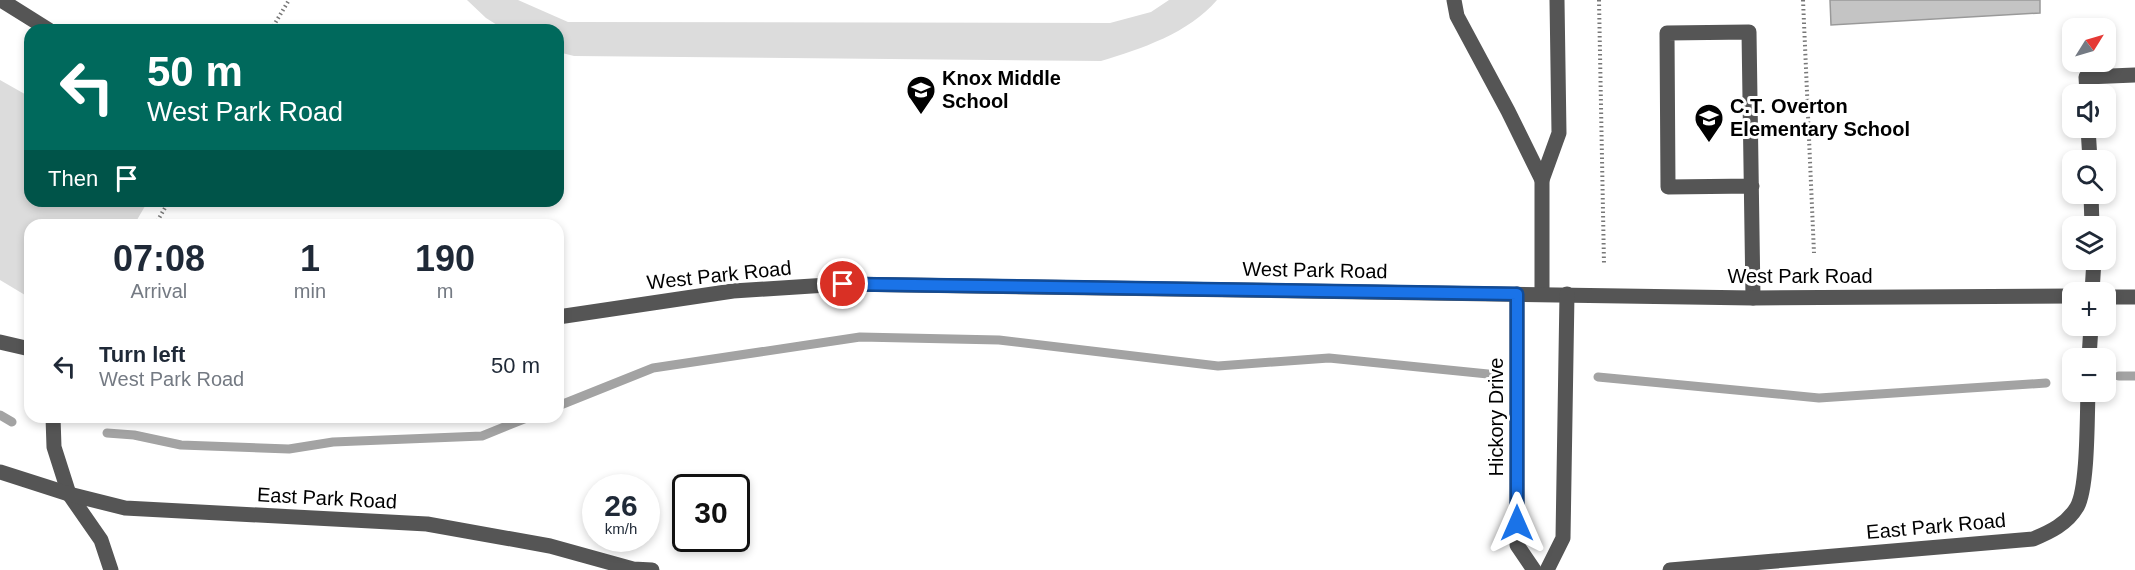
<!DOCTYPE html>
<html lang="en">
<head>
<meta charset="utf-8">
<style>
  :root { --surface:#fff; --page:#f6f6f7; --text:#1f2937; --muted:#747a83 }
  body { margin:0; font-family:Arial,sans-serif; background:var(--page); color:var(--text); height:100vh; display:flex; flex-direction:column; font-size:22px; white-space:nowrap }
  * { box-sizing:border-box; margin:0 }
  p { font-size:20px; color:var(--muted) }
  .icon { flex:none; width:33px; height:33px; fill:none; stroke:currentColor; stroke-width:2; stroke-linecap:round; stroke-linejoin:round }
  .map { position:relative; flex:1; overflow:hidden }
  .side { position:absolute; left:24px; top:219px; width:540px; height:204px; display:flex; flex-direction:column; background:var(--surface); border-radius:18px; box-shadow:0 3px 9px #0003 }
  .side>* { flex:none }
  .top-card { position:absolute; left:24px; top:24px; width:540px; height:183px; border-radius:18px; box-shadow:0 3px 9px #0003; background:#00695c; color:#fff; overflow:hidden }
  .needle { width:39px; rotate:53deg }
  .controls { position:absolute; left:2062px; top:18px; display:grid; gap:12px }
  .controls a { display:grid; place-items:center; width:54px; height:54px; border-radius:12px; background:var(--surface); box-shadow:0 3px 9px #0003; font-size:30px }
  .speed { position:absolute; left:582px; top:474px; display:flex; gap:12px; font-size:30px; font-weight:700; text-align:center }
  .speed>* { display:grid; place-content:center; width:78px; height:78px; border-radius:50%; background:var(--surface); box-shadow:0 3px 9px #0003; line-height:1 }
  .speed small { font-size:15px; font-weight:400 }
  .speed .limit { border:3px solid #111; border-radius:9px; background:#fff; color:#111 }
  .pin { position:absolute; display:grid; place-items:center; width:51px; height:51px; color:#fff; margin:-26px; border:3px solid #fff; border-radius:50%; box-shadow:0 2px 6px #0007 }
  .me { position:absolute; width:66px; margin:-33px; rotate:0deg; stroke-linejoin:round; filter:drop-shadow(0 0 4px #0008) }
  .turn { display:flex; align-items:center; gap:21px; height:126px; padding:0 24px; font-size:27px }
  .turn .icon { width:78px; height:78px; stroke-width:2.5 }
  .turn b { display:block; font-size:42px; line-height:51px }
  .then { display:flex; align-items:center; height:57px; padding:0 24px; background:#0003; gap:12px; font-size:22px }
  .eta { display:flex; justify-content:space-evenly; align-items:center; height:102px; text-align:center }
  .eta b { font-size:36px; font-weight:600; line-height:42px }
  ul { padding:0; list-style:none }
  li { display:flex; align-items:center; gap:18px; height:90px; padding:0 24px }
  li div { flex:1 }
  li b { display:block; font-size:22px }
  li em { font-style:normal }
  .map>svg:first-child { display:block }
</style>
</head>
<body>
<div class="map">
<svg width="2135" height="570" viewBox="0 0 2135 570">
  <rect width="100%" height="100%" fill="#fff"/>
  <g fill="#dcdcdc">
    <path d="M467 0H518L568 22 1110 23 1151 12 1169 0H1217C1189 33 1141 49 1101 61L574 56 558 52V30H505L486 18Z"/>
    <path d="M0 80 30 97V201H148L134 225H30V298L0 280Z"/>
  </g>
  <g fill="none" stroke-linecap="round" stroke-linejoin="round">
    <g stroke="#a3a3a3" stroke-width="9">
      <path d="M2119 376H2135"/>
      <path d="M1598 377 1819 398 2046 383"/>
      <path d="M558 406 653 368 860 337 999 340 1218 366 1329 358 1488 374"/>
      <path d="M0 415 12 422"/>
      <path d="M107 433 134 435 181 445 289 449 333 442 482 436 529 417"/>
    </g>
  </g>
  <path fill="#c4c4c4" stroke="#999" stroke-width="1.5" d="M1830 0H2040V13L1831 25Z"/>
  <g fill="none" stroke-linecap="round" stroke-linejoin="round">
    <g stroke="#777" stroke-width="4" stroke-dasharray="1.5 3" stroke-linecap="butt">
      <path d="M1599 0 1604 264"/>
      <path d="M1803 0 1814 253"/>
      <path d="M271 30 289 0"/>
      <path d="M155 225 169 201"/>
    </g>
    <g stroke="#555" stroke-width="15">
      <path d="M1 0 49 30"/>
      <path d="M1454 0 1457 16 1508 111 1542 180"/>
      <path d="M2087 94 2086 77 2135 75"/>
      <path d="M2088 128 2090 160"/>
      <path d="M1752 186 1668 187 1667 33 1749 32 1753 298"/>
      <path d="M2091 194 2092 226"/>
      <path d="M2092 292 2094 260"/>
      <path d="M1517 294V545L1534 570"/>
      <path d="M1542 294V180L1559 133 1557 0"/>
      <path d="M2106 297H2135"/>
      <path d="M558 317 733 291 843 284 1753 298 2073 296"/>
      <path d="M0 342 30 349"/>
      <path d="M2089 358 2091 326"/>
      <path d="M53 417 54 447 69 494 101 540 111 570"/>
      <path d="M0 472 69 494 125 508 427 524 550 546 633 569 652 570"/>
      <path d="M1547 570 1563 538 1567 294"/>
      <path d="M1670 570 2033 539C2050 532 2067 524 2077 507 2088 488 2087 416 2088 392"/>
    </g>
  </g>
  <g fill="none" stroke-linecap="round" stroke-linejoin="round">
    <g stroke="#114b97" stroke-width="15">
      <path id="route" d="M843 284 1517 294V523"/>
    </g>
    <use href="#route" stroke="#1a73e8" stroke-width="10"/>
  </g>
  <defs>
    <g id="school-pin" transform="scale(1.5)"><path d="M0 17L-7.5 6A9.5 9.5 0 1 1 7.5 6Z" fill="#000" stroke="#fff"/><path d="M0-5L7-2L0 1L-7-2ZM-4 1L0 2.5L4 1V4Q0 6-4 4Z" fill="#fff"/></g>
  </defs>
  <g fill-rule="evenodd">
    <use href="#school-pin" x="921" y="90"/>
    <use href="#school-pin" x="1709" y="118"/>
  </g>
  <g text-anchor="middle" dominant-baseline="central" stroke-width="6" stroke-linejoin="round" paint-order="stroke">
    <g font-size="20" font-weight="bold" fill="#000" stroke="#fff" text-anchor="start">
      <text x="942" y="78">Knox Middle<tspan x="942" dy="23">School</tspan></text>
      <text x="1730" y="106">C.T. Overton<tspan x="1730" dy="23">Elementary School</tspan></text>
    </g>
    <g font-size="20" fill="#000" stroke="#fff">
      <text transform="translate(1315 270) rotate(1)">West Park Road</text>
      <text transform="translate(719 275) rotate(-6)">West Park Road</text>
      <text x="1800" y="276">West Park Road</text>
      <text transform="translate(1496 417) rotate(-90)">Hickory Drive</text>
      <text transform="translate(327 498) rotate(3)">East Park Road</text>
      <text transform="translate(1936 526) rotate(-5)">East Park Road</text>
    </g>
  </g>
</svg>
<div class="controls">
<a><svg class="needle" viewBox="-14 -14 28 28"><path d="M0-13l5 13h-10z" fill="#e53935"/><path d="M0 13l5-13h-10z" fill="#747a83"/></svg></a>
<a><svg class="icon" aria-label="sound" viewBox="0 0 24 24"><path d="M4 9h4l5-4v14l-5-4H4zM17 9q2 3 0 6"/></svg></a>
<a><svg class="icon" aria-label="search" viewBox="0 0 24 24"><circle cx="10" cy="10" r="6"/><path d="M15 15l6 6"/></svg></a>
<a><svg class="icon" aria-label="layers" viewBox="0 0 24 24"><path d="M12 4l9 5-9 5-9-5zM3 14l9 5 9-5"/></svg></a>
<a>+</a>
<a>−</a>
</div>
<div class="speed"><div>26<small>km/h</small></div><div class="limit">30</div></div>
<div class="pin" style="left:843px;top:284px;background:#d93025"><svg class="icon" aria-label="arrive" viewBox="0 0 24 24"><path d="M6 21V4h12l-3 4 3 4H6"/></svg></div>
<svg class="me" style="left:1517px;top:523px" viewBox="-20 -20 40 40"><path d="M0-17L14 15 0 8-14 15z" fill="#1a73e8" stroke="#fff" stroke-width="4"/></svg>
<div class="top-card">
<div class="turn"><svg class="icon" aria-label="left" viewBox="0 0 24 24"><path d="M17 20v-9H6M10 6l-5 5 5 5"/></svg><div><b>50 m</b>West Park Road</div></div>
<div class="then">Then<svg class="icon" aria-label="arrive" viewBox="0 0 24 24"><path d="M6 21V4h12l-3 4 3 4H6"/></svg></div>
</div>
<section class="side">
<div class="eta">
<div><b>07:08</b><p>Arrival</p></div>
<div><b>1</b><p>min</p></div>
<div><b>190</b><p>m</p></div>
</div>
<ul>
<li><svg class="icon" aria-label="left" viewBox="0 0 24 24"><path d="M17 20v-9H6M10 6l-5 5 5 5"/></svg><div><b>Turn left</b><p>West Park Road</p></div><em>50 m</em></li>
</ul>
</section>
</div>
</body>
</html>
